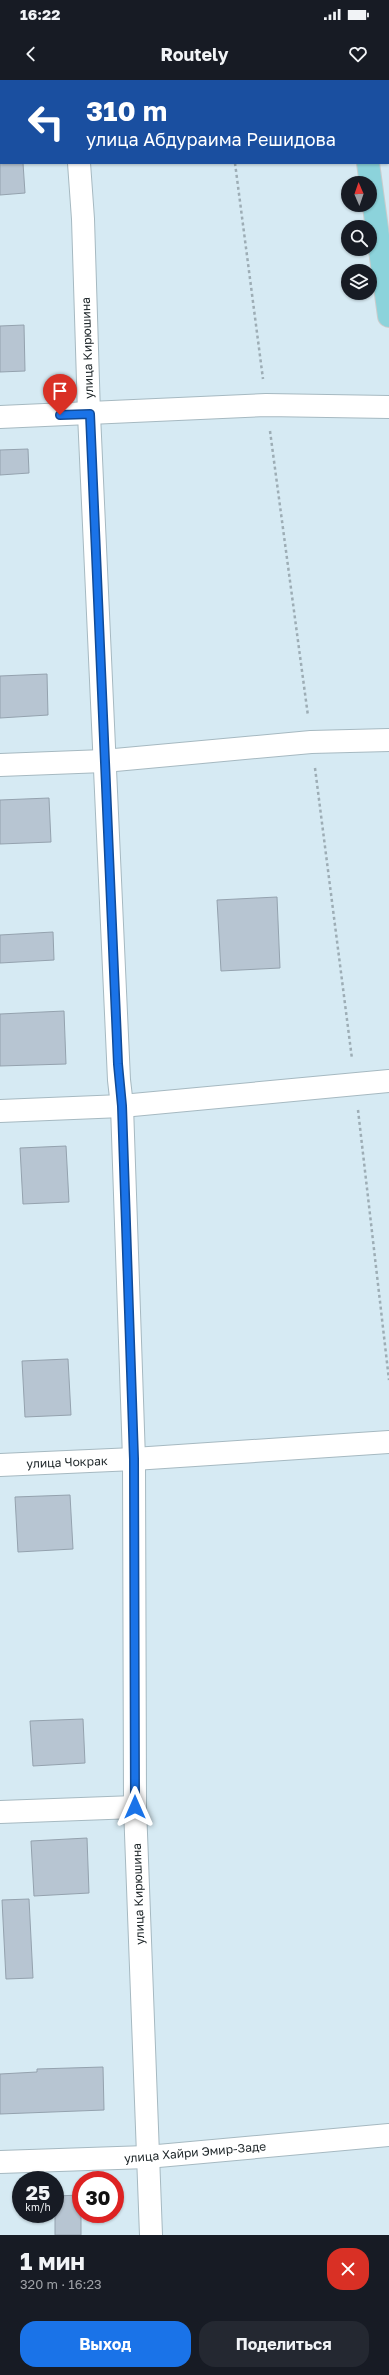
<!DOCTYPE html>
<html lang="ru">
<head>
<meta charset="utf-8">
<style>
  :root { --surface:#171b24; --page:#242831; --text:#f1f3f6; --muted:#9ea1a6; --accent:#1a73e8 }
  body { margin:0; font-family:"Golos Text",sans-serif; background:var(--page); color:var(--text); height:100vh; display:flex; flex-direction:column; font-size:15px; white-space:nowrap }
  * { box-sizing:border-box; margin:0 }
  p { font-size:13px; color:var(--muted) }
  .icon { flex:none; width:22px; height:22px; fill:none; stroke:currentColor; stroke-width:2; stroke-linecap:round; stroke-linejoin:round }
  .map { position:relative; height:2155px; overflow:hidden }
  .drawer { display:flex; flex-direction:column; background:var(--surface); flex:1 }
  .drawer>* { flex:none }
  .banner { position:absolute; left:0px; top:0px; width:389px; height:84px; box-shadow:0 1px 3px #0004; background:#1a4fa0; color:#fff; overflow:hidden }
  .needle { width:26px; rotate:358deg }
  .controls { position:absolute; left:341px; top:96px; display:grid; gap:8px }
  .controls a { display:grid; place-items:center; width:36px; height:36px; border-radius:50%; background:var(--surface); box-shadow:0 1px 3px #0004; font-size:20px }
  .speed { position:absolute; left:12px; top:2091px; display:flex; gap:8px; font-size:20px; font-weight:700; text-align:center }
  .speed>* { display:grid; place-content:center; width:52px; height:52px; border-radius:50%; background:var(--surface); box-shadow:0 1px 3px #0004; line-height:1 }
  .speed small { font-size:10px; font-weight:400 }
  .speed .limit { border:6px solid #d22; background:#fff; color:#111 }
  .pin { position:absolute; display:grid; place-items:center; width:34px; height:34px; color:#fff; margin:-41px -17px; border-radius:50% 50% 50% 0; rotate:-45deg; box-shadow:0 0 4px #0007 }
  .pin .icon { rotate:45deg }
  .me { position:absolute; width:44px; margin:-22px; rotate:0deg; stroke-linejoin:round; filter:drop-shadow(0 0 3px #0008) }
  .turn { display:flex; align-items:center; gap:14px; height:84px; padding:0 20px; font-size:18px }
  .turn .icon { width:52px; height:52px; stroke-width:2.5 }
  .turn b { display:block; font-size:28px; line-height:34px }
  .round { display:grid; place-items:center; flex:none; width:42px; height:42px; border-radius:16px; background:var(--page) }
  .summary { display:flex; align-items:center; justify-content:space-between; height:68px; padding:0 20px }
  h1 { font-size:24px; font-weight:700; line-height:30px }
  .button { display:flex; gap:8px; margin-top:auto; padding:8px 20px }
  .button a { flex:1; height:46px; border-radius:16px; background:var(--accent); color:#fff; font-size:16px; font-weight:700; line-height:46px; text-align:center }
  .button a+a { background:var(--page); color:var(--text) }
  .status { display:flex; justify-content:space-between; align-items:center; height:28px; padding:0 20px; background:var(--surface); direction:ltr }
  .status svg { height:11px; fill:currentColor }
  header { display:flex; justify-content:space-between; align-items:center; height:52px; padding:0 20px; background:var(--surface); font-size:18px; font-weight:700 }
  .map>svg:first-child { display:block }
</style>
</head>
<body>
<div class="status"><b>16:22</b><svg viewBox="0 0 49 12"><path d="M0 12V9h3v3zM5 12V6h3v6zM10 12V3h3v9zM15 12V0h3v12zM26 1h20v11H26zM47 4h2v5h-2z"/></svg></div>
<header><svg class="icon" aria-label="back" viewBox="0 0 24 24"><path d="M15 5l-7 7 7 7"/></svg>Routely<svg class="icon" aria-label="heart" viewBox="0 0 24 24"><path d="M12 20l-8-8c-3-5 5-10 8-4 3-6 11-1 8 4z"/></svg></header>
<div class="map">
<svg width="389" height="2155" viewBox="0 0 389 2155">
  <rect width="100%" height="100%" fill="#d6eaf3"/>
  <g fill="#b7c5d2" stroke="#94a2ae">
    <path d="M0 83H23L25 113 0 115Z"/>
    <path d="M24 245 25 291 0 292V246Z"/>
    <path d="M28 369 29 393 0 395V370Z"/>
    <path d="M47 594 48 635 0 638V596Z"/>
    <path d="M49 718 51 762 0 764V720Z"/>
    <path d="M277 817 280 888 221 891 217 820Z"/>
    <path d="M53 852 54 880 0 883V855Z"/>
    <path d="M64 931 66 984 0 986V934Z"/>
    <path d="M66 1066 69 1122 23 1124 20 1068Z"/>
    <path d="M68 1279 71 1335 25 1337 22 1281Z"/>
    <path d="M70 1415 73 1469 18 1472 15 1417Z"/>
    <path d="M83 1639 85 1683 33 1686 30 1641Z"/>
    <path d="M87 1758 89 1813 34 1816 31 1761Z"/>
    <path d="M29 1819 33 1898 6 1899 2 1820Z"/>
    <path d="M103 1987 104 2030 0 2034V1994L37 1992V1989Z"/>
    <path d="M81 2115V2155H55V2116Z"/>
  </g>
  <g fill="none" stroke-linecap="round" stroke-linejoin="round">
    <g stroke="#a6b9c1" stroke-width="24">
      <g id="minor">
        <path d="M72 0V1"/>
        <path d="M291 0 294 1"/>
        <path d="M79 83 83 139 89 334 119 1000 122 1026 134 1379 135 1727 151 2155"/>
        <path d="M0 337 266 325 389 327"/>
        <path d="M0 685 104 681 311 662 389 660"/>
        <path d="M0 1031 122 1026 389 1001"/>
        <path d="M0 1385 134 1379 389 1362"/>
        <path d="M0 1732 135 1727"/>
        <path d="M0 2082 147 2077 389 2055"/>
      </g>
    </g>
    <g stroke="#cacccc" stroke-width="24">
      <g id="major">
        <path d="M357 0V1"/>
        <path d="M368 83 389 236"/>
      </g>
    </g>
    <g stroke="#9dadb5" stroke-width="2.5" stroke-dasharray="3 3" stroke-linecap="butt">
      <path d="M225 0V1"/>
      <path d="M235 83 263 299"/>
      <path d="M270 351 308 636"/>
      <path d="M315 688 352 979"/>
      <path d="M358 1030 389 1300"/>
    </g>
    <use href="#minor" stroke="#fff" stroke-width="22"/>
    <use href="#major" stroke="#8cd3db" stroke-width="22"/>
  </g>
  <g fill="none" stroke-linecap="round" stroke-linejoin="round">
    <g stroke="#114b97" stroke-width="10">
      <path id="route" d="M60 335 90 334 118 984 122 1026 134 1379 135 1727"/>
    </g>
    <use href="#route" stroke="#1a73e8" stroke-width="7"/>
  </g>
  <g text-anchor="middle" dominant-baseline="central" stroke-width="4" stroke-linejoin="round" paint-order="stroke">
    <g font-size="12" fill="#21292c" stroke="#fff">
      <text transform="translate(87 268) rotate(-92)">улица Кирюшина</text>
      <text transform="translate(67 1382) rotate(-2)">улица Чокрак</text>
      <text transform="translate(138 1814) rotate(-92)">улица Кирюшина</text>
      <text transform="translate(195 2072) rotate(-5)">улица Хайри Эмир-Заде</text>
    </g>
  </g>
</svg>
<div class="controls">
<a><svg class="needle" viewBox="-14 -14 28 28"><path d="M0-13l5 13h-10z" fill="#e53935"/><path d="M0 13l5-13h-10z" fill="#9ea1a6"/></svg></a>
<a><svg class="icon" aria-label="search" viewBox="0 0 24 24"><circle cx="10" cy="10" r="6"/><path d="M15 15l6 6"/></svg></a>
<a><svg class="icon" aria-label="layers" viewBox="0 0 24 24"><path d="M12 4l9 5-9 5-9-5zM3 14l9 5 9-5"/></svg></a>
</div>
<div class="speed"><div>25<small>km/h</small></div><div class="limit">30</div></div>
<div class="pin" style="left:60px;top:335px;background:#d93025"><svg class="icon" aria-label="arrive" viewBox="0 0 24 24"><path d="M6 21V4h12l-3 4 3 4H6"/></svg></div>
<svg class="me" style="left:135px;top:1727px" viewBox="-20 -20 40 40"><path d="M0-17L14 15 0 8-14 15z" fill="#1a73e8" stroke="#fff" stroke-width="4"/></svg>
<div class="banner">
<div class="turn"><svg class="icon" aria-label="left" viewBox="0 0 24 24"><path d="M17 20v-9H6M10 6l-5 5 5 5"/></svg><div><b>310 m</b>улица Абдураима Решидова</div></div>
</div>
</div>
<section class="drawer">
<div class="summary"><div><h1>1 мин</h1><p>320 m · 16:23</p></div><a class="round" style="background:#d93025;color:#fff"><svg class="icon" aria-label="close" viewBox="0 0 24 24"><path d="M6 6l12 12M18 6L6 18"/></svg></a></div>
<div class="button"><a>Выход</a><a>Поделиться</a></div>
</section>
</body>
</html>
